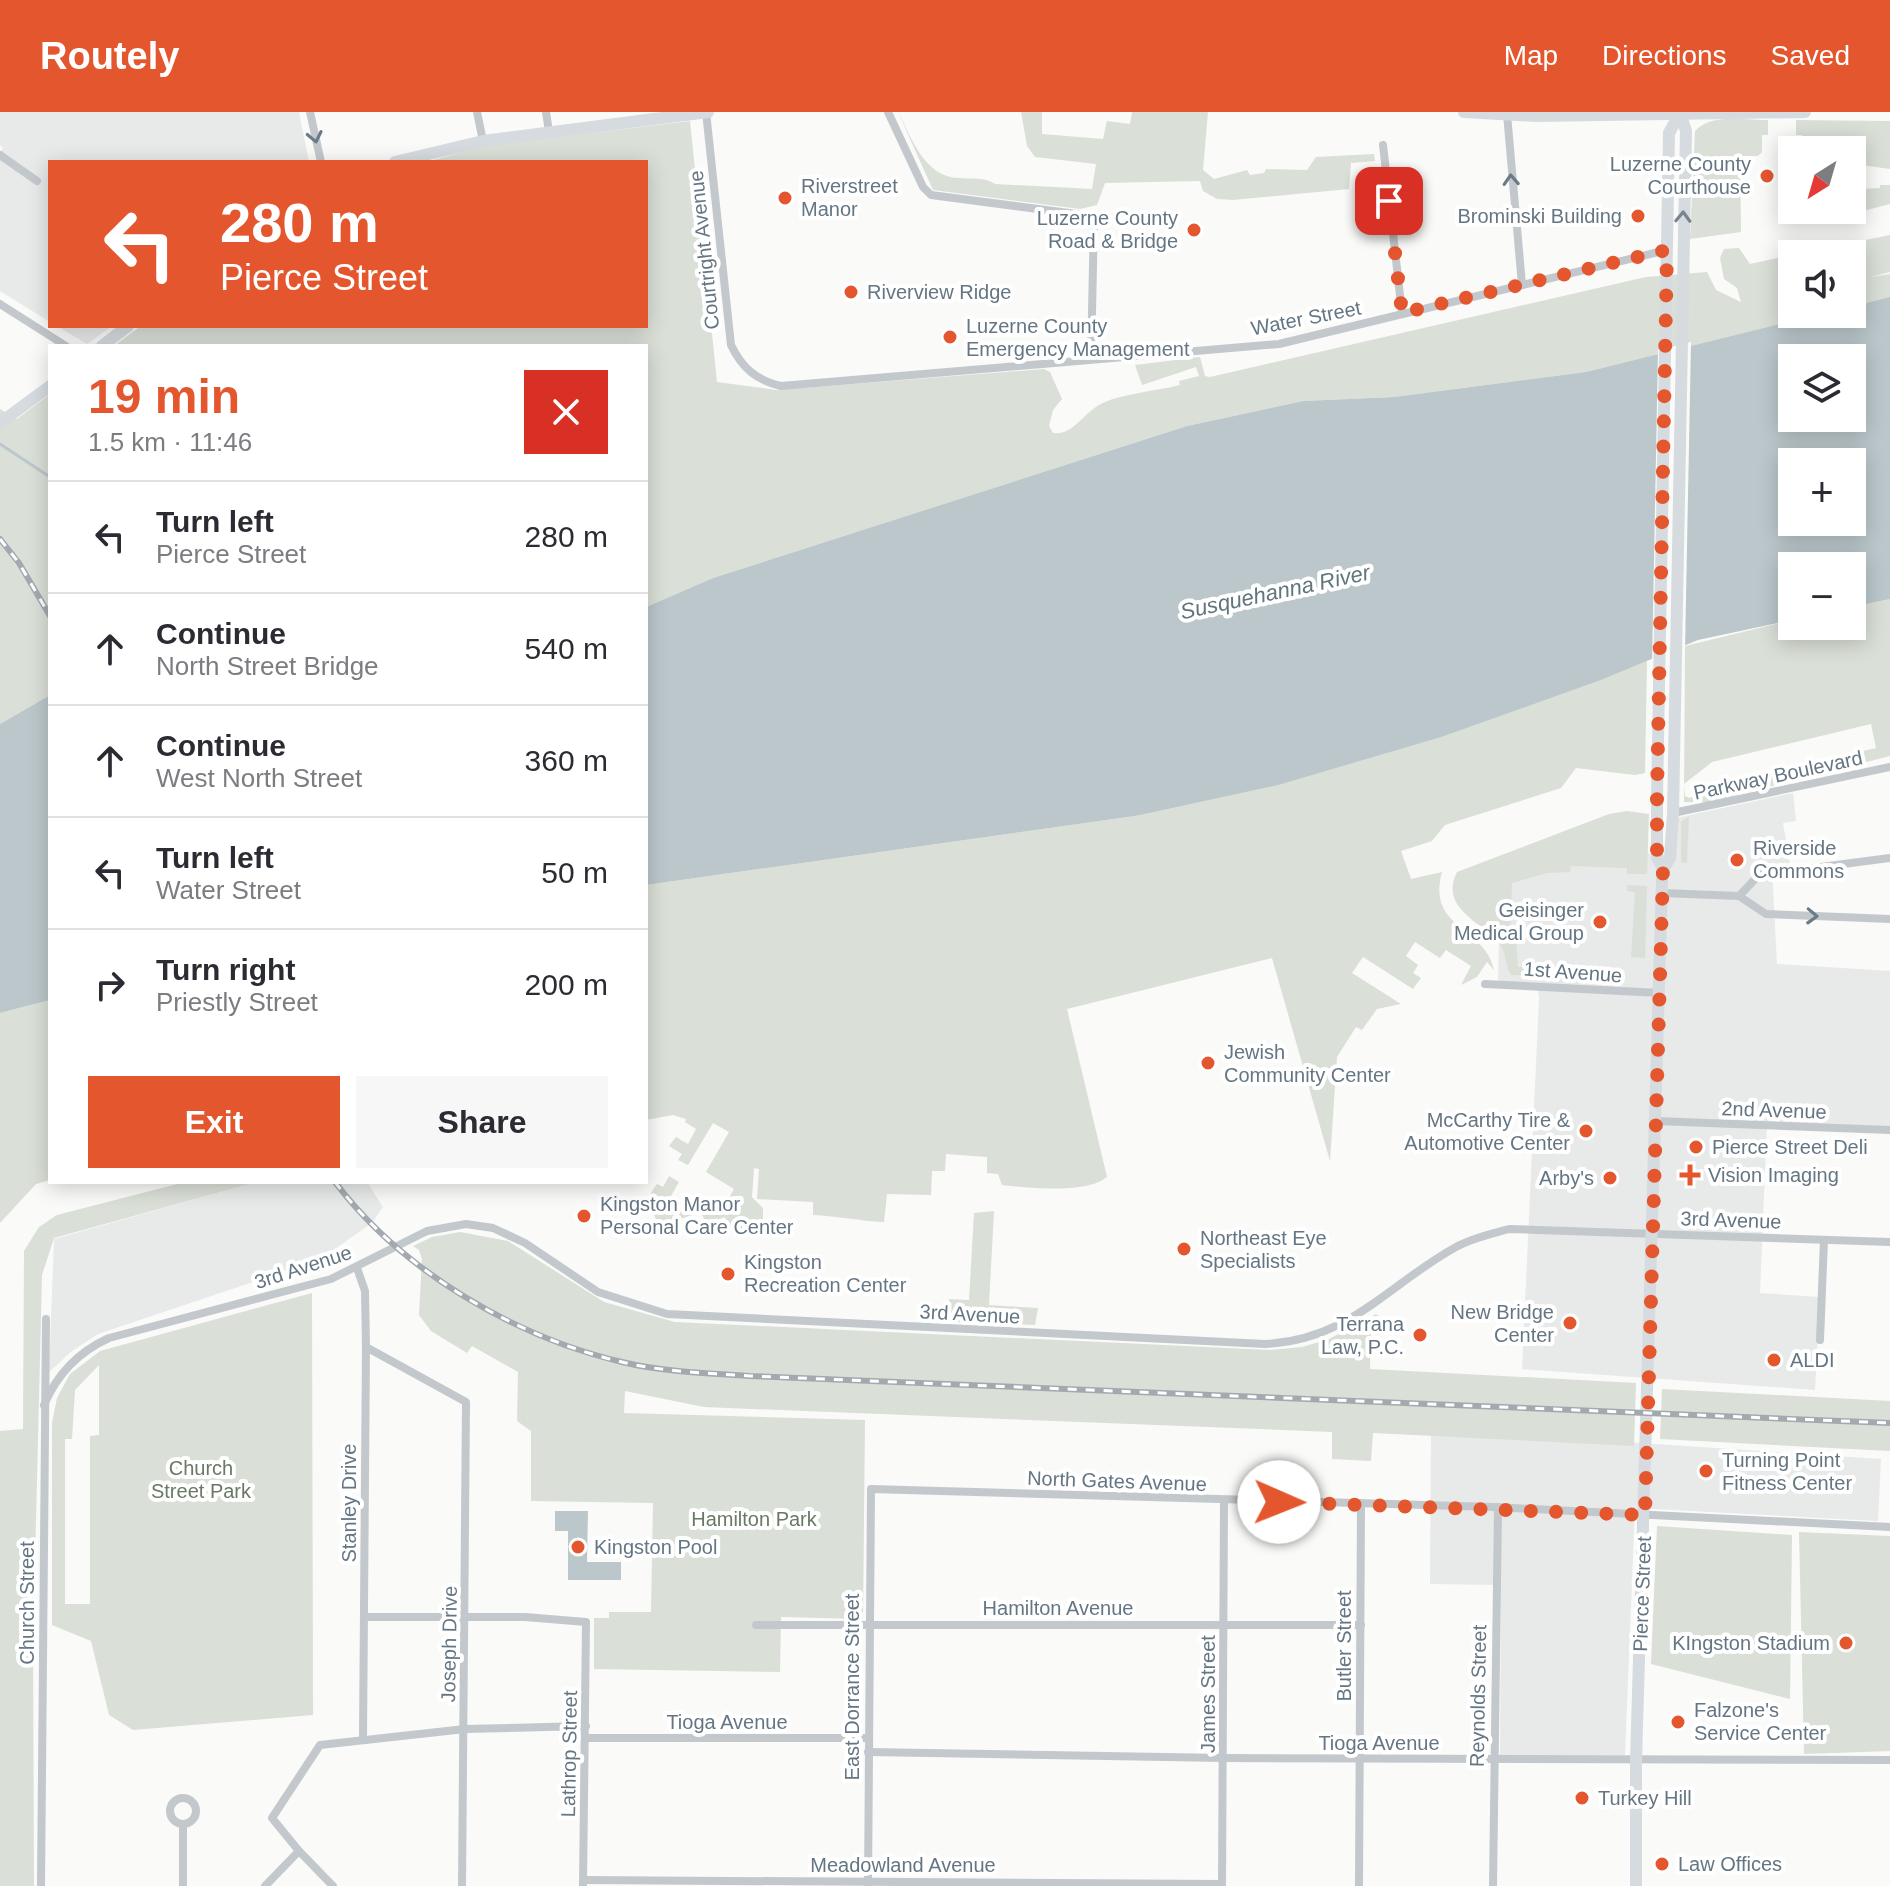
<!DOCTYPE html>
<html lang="en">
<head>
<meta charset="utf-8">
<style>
  :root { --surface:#fff; --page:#f7f7f7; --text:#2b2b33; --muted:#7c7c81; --line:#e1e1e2; --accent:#e4572e }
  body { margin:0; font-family:Helvetica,sans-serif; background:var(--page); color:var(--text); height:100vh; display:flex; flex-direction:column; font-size:30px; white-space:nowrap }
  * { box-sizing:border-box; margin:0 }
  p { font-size:26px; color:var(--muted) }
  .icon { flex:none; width:44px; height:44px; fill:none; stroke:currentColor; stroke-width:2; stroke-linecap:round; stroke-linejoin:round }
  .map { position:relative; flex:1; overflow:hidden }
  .side { position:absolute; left:48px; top:232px; width:600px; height:840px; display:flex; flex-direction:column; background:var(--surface); border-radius:0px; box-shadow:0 4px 20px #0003 }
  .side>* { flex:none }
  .guide { position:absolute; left:48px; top:48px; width:600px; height:168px; border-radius:0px; box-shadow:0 4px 20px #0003; background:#e4572e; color:#fff; overflow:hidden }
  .needle { width:52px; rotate:217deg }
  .tools { position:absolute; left:1778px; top:24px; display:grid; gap:16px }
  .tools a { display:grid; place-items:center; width:88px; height:88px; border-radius:0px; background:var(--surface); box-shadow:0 4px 20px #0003; font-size:40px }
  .pin { position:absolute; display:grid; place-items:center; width:68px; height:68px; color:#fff; margin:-34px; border-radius:16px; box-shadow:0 4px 12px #0006 }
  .me { position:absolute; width:88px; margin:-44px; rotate:91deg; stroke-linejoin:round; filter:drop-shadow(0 0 6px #0008) }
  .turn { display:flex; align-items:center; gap:28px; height:168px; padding:0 40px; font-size:36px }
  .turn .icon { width:104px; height:104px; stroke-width:2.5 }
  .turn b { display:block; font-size:56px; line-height:68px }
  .round { display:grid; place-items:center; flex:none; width:84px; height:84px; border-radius:0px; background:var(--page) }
  .overview { display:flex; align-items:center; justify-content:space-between; height:136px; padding:0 40px }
  h1 { font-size:48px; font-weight:700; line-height:60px; color:var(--accent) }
  .button { display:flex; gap:16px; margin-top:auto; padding:16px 40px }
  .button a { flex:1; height:92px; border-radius:0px; background:var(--accent); color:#fff; font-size:32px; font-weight:700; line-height:92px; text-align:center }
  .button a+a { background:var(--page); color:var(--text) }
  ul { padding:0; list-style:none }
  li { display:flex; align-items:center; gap:24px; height:112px; padding:0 40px; border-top:2px solid var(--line) }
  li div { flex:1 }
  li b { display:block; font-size:30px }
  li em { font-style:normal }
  header { display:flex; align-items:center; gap:48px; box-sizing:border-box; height:112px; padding:0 40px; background:var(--accent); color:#fff }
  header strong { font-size:38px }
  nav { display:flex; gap:44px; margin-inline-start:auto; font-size:28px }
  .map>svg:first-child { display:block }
</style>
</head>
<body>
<header>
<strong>Routely</strong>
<nav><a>Map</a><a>Directions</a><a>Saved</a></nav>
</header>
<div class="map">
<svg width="1890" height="1774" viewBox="0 0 1890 1774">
  <rect width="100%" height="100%" fill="#fafaf8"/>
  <g fill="#e8e9e9">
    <path d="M0 0H299L309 50H50V210L0 179V40L3 36 0 33Z"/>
    <path d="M57 214H112L87 232Z"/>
    <path d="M1793 681 1796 709 1783 711 1790 752 1772 757 1777 852 1890 859V1015L1767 1011 1760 1181 1820 1185 1815 1278 1522 1257 1539 887 1538 877 1498 873 1500 774 1617 739 1675 743 1676 706Z"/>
    <path d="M257 1070H367L383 1095 372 1111 319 1148 98 1222 72 1239 49 1260 54 1127Z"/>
    <path d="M1431 1317 1881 1347 1878 1409 1635 1396 1625 1643H1500L1501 1473 1430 1472Z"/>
  </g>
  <g fill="#dadfd7" fill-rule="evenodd">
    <path d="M898 0C912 26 924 65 959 66 971 67 985 65 995 72L1092 77 1096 52 1035 45 1027 34 1021 0H1042V22L1103 27 1107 9 1130 12 1132 0H1208L1203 58 1214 67 1247 58 1250 63 1264 61 1266 57 1307 58 1316 45 1374 42 1375 49 1351 51 1349 77 1233 88 1217 87 1203 79 1200 69 1105 71 1097 93 1080 97 933 78Z"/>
    <path d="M1768 8V23H1762V40L1758 44H1740L1741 120 1690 127 1695 19C1710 1 1746 8 1768 8Z"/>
    <path d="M1796 8 1890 9V57L1861 53V46L1852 45V38H1802V23H1796Z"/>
    <path d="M690 9 717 270 776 278 1044 257 1050 260 1062 287 1053 298 1049 314 1053 321C1072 324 1083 302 1099 293 1118 282 1157 279 1180 273L1179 269 1199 264 1196 255 1142 273 1135 253 1200 245 1205 264 1210 265 1646 165 1707 160 1716 178 1741 190 1737 176 1724 167 1720 146 1724 137 1739 136 1750 152 1792 143V202H1823L1586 260 1394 285 1303 289 1187 314 713 466 646 495V234H114L141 214H646V50H426L484 34Z"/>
    <path d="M1880 73H1890V92L1821 110V98H1852V84H1860L1861 77 1880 76Z"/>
    <path d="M1890 123V160L1871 165 1890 162V186L1852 195V142H1797Z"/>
    <path d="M50 282V583L0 612V297L17 307Z"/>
    <path d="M1890 487V644L1709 690H1684L1685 534 1792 508V514H1852V495ZM1871 612 1876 636 1723 672 1689 686 1685 684 1684 672 1712 650Z"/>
    <path d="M1647 549 1645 661 1635 663 1576 656 1561 676 1445 713 1432 729 1401 739 1411 767 1442 760C1426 817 1486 815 1494 858L1487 850 1477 865 1461 873 1471 854 1446 838 1440 846 1415 830 1406 844 1418 853 1413 861 1421 866 1413 877 1363 845 1352 861 1401 892 1377 897 1362 918 1356 915 1337 945 1330 1049 1272 846 1067 897 1107 1065C1087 1082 1029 1076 1002 1073L998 1062 987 1061V1045L946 1042 945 1059H932L931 1083 887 1082 884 1110C860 1109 837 1104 813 1103V1090L757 1087 759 1057 754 1056 752 1085 763 1096V1109L756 1117 739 1123 736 1116 730 1118 725 1105 706 1112 701 1100 660 1114 663 1124 652 1122 648 1111 656 1108 648 1085 657 1072 663 1075 669 1064 679 1070 667 1091 682 1100 694 1081 722 1098 734 1077 706 1060 729 1020 713 1011 688 1053 678 1048 682 1042 669 1034 676 1025 688 1032 696 1017 685 1010 686 1007 673 1003 646 1008V773L1135 704 1522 593Z"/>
    <path d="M1627 699 1649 702 1647 762H1627V756L1571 754 1570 760 1547 761 1512 771 1510 829 1516 830 1518 855 1540 856V864L1511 863C1505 855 1507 843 1501 834 1485 810 1438 798 1457 760L1609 702Z"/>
    <path d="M1689 704 1687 751 1681 750V710Z"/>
    <path d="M1627 773 1647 774 1645 846 1631 845 1635 780 1627 779Z"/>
    <path d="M50 888V1068L36 1072 0 1111V901Z"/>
    <path d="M185 1070H257L54 1126 42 1163 33 1531 34 1774H0V1319L23 1317 24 1139 39 1115 57 1103Z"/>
    <path d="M994 1099 989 1193 1038 1196 1035 1213 951 1210 949 1187 969 1188 974 1101Z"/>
    <path d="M460 1120 508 1129 604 1190 675 1210 1270 1238 1302 1235 1329 1227 1376 1202 1381 1206 1380 1218H1371L1370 1257 1636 1271 1634 1334 1373 1321 1371 1349 1332 1347V1320L704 1295 625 1279 624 1301 865 1308 863 1507 781 1505 780 1560 594 1557V1506H609V1500H651L653 1391 531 1389V1319L517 1309 518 1260 472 1234 467 1241 431 1219 419 1203 422 1147 419 1138 413 1134 432 1125Z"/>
    <path d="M312 1181 313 1603 133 1618 109 1603 91 1529 52 1513V1311L57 1286 70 1262 100 1239ZM99 1253V1323L90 1324V1492H65V1327H72L75 1278Z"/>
    <path d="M1662 1277 1890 1289V1339L1660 1327Z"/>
    <path d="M1657 1414 1792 1423 1790 1587 1651 1552Z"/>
    <path d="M1799 1420 1890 1424V1639L1804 1642Z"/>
  </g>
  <g fill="#bbc7cb" fill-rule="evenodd">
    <path d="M1890 185V487L1852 495V454H1792V508L1698 528 1598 569 1441 625 1278 673 1135 704 646 773V495L713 466 1187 314 1303 289 1394 285 1586 260 1821 202H1852V195ZM1792 246H1852V306H1792ZM1792 350H1852V410H1792Z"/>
    <path d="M50 583V888L0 901V612Z"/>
    <path d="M555 1399H588L587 1450H621V1468H568V1419H555Z"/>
  </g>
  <path fill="#fafaf8" d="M1691 230 1685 538 1652 552 1658 238Z"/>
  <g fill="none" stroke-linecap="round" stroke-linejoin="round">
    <path stroke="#bbc7cb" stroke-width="3" d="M0 332 50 365"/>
    <g stroke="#c3c8cc" stroke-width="8">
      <path d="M310 0 321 50"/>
      <path d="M477 0 483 29"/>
      <path d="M546 0 549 20"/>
      <path d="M706 0 731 233C742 256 756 268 781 274L1279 232 1667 138"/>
      <path d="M888 0 923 75 931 83 1084 103 1094 107 1091 246"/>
      <path d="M1507 2 1522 173"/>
      <path d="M1383 33 1402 201"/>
      <path d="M0 43 37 69"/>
      <path d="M0 192 66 234"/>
      <path d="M1673 701 1890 655"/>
      <path d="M1662 781 1739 784"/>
      <path d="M1739 784 1759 763 1890 746"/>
      <path d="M1739 784 1766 802 1890 807"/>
      <path d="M1485 872 1660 881"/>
      <path d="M1656 1009 1890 1018"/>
      <path d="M357 1156 365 1179 366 1235 363 1627"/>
      <path d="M1820 1228 1824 1128"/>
      <path d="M366 1235 466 1290 462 1774"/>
      <path d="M44 1293C57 1262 78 1240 109 1226L331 1167 427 1119 466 1112 493 1116 525 1131 598 1180 667 1202 1265 1232C1350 1228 1387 1173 1456 1135 1472 1126 1491 1122 1509 1117L1890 1130"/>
      <path d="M365 1505H525L586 1510 583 1774"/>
      <path d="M756 1513H1361"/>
      <path d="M586 1626H868"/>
      <path d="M868 1640 1224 1646 1890 1648"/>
      <circle cx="183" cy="1699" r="13"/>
      <path d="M299 1739 333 1774"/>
      <path d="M583 1768 1222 1772"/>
      <path d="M41 1774 46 1207"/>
      <path d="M183 1774V1712"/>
      <path d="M265 1774 299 1739 272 1706 320 1633 465 1617 586 1614"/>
      <path d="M868 1774 871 1377 1493 1395 1890 1415"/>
      <path d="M1222 1774 1224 1389"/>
      <path d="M1359 1774 1361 1391"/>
      <path d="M1493 1774 1498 1395"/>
    </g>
    <g stroke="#d6dbdf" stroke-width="12">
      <path d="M1464 0 1536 4 1805 0"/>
      <path d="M395 50 483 29 708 0"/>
      <path d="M102 234 128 214"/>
      <path d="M0 311 50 274"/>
      <path d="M1663 757 1657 745V685L1669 21 1680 1"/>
      <path d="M1636 1774V1649L1662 769 1663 757 1670 746 1673 701 1686 19 1680 0"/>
    </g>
    <g stroke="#a2aab0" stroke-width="6">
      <g id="rail">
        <path d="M0 427 19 451 50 504"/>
        <path d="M335 1070C402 1159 515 1225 622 1250 663 1260 707 1261 750 1264L1890 1311"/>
      </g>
    </g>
    <use href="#rail" stroke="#fff" stroke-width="3" stroke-dasharray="9" stroke-linecap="butt"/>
  </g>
  <defs><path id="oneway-chevron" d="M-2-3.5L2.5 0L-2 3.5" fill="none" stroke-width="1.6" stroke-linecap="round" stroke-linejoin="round" transform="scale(2)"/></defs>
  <g stroke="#6a7a87">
    <use href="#oneway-chevron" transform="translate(315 25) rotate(78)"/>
    <use href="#oneway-chevron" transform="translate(1511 68) rotate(-93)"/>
    <use href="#oneway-chevron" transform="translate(1812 804) rotate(2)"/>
  </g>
  <use stroke="#768591" href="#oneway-chevron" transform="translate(1683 105) rotate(-88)"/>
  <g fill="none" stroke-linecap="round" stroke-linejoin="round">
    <path stroke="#e4572e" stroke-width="14" stroke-dasharray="0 25.2" d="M1279 1390 1645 1403 1663 757 1657 745V685L1667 138 1402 201 1389 89"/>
  </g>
  <g fill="#e4572e" stroke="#fff" stroke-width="3">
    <circle cx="1767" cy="64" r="8"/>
    <circle cx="785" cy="86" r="8"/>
    <circle cx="1638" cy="104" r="8"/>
    <circle cx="1194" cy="118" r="8"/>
    <circle cx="851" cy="180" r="8"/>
    <circle cx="950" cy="225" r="8"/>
    <circle cx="1737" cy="748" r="8"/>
    <circle cx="1600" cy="810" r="8"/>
    <circle cx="1208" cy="951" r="8"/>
    <circle cx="1586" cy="1019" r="8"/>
    <circle cx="1696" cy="1035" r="8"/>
    <path d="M1686 1051h8v8h8v8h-8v8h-8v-8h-8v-8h8z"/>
    <circle cx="1610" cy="1066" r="8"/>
    <circle cx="584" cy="1104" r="8"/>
    <circle cx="1184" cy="1137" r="8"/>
    <circle cx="728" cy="1162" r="8"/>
    <circle cx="1570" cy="1211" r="8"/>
    <circle cx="1420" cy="1223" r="8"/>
    <circle cx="1774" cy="1248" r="8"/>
    <circle cx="1706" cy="1359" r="8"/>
    <circle cx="578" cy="1435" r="8"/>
    <circle cx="1846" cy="1531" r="8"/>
    <circle cx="1678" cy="1610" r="8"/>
    <circle cx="1582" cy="1686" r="8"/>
    <circle cx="1662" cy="1752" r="8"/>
  </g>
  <g text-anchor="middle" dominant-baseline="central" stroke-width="8" stroke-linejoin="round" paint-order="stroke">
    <g font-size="20" fill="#657683" stroke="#fff" text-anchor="start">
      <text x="1751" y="52" text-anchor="end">Luzerne County<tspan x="1751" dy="23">Courthouse</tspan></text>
      <text x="801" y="74">Riverstreet<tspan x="801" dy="23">Manor</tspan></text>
      <text x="1622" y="104" text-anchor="end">Brominski Building</text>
      <text x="1178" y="106" text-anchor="end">Luzerne County<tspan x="1178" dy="23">Road &amp; Bridge</tspan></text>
      <text x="867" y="180">Riverview Ridge</text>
      <text x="966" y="214">Luzerne County<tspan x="966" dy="23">Emergency Management</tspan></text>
      <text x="1753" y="736">Riverside<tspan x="1753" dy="23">Commons</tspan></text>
      <text x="1584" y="798" text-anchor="end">Geisinger<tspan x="1584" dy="23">Medical Group</tspan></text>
      <text x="1224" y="940">Jewish<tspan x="1224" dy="23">Community Center</tspan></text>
      <text x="1570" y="1008" text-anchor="end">McCarthy Tire &amp;<tspan x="1570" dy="23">Automotive Center</tspan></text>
      <text x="1712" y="1035">Pierce Street Deli</text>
      <text x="1708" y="1063">Vision Imaging</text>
      <text x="1594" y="1066" text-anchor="end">Arby's</text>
      <text x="600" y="1092">Kingston Manor<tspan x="600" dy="23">Personal Care Center</tspan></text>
      <text x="1200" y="1126">Northeast Eye<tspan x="1200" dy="23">Specialists</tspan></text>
      <text x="744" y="1150">Kingston<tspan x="744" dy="23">Recreation Center</tspan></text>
      <text x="1554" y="1200" text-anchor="end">New Bridge<tspan x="1554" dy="23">Center</tspan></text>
      <text x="1404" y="1212" text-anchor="end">Terrana<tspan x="1404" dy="23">Law, P.C.</tspan></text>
      <text x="1790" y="1248">ALDI</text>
      <text x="1722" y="1348">Turning Point<tspan x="1722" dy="23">Fitness Center</tspan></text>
      <text x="594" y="1435">Kingston Pool</text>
      <text x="1830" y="1531" text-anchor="end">KIngston Stadium</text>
      <text x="1694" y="1598">Falzone's<tspan x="1694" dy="23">Service Center</tspan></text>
      <text x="1598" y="1686">Turkey Hill</text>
      <text x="1678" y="1752">Law Offices</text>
    </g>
    <g font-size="20" fill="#657683" stroke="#fff">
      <text transform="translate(704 138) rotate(-96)">Courtright Avenue</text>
      <text transform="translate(1306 206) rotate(-11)">Water Street</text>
      <text transform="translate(1778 663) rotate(-12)">Parkway Boulevard</text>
      <text transform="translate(1573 860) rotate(4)">1st Avenue</text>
      <text transform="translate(1774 998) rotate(2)">2nd Avenue</text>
      <text transform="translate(1731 1108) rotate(2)">3rd Avenue</text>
      <text transform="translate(303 1155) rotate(-18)">3rd Avenue</text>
      <text transform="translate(970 1202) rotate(3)">3rd Avenue</text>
      <text transform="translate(1117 1369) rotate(2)">North Gates Avenue</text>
      <text transform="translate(349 1391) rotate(-90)">Stanley Drive</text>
      <text transform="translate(1642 1482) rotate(-88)">Pierce Street</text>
      <text transform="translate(27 1491) rotate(-90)">Church Street</text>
      <text x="1058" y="1496">Hamilton Avenue</text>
      <text transform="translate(449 1532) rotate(-89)">Joseph Drive</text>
      <text transform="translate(1344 1534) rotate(-90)">Butler Street</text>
      <text transform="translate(852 1575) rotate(-90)">East Dorrance Street</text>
      <text transform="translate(1208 1582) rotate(-90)">James Street</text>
      <text transform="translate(1478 1584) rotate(-89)">Reynolds Street</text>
      <text x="727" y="1610">Tioga Avenue</text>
      <text x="1379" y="1631">Tioga Avenue</text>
      <text transform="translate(569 1642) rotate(-89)">Lathrop Street</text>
      <text x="903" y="1753">Meadowland Avenue</text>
    </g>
    <g font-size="20" fill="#687a64" stroke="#fff">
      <text x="201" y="1356">Church<tspan x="201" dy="23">Street Park</tspan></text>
      <text x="754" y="1407">Hamilton Park</text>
    </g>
    <g font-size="22" font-style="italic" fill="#60757c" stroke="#fff">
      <text transform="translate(1275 480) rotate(-12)">Susquehanna River</text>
    </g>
  </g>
</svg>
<div class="tools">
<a><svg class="needle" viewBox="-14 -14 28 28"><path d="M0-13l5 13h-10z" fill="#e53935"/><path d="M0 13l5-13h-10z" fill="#7c7c81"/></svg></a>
<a><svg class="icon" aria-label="sound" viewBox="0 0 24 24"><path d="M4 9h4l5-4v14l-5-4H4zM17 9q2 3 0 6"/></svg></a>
<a><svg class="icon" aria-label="layers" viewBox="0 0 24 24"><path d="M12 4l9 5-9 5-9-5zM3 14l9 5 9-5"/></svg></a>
<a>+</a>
<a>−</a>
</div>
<div class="pin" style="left:1389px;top:89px;background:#d93025"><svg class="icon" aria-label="arrive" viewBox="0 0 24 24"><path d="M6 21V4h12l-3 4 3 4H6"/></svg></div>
<svg class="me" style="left:1279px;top:1390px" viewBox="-20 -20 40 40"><circle r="19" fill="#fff"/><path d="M0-13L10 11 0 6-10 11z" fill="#e4572e"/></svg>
<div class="guide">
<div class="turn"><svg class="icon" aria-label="left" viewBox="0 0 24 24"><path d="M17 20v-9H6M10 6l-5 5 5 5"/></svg><div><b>280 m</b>Pierce Street</div></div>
</div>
<section class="side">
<div class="overview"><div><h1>19 min</h1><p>1.5 km · 11:46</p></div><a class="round" style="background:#d93025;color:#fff"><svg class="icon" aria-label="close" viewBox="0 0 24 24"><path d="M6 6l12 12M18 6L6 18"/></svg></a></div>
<ul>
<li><svg class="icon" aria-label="left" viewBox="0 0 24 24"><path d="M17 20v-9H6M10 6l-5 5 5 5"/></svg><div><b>Turn left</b><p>Pierce Street</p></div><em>280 m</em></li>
<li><svg class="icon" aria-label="ahead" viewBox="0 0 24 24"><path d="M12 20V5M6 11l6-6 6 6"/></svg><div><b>Continue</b><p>North Street Bridge</p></div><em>540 m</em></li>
<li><svg class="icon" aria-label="ahead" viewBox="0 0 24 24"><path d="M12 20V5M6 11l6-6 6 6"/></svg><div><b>Continue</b><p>West North Street</p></div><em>360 m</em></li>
<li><svg class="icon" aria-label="left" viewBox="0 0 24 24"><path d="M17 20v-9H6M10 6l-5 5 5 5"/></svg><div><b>Turn left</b><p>Water Street</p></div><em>50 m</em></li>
<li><svg class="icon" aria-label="right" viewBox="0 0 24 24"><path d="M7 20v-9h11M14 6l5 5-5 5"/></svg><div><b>Turn right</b><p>Priestly Street</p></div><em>200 m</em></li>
</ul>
<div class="button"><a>Exit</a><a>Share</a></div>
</section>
</div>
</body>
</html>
